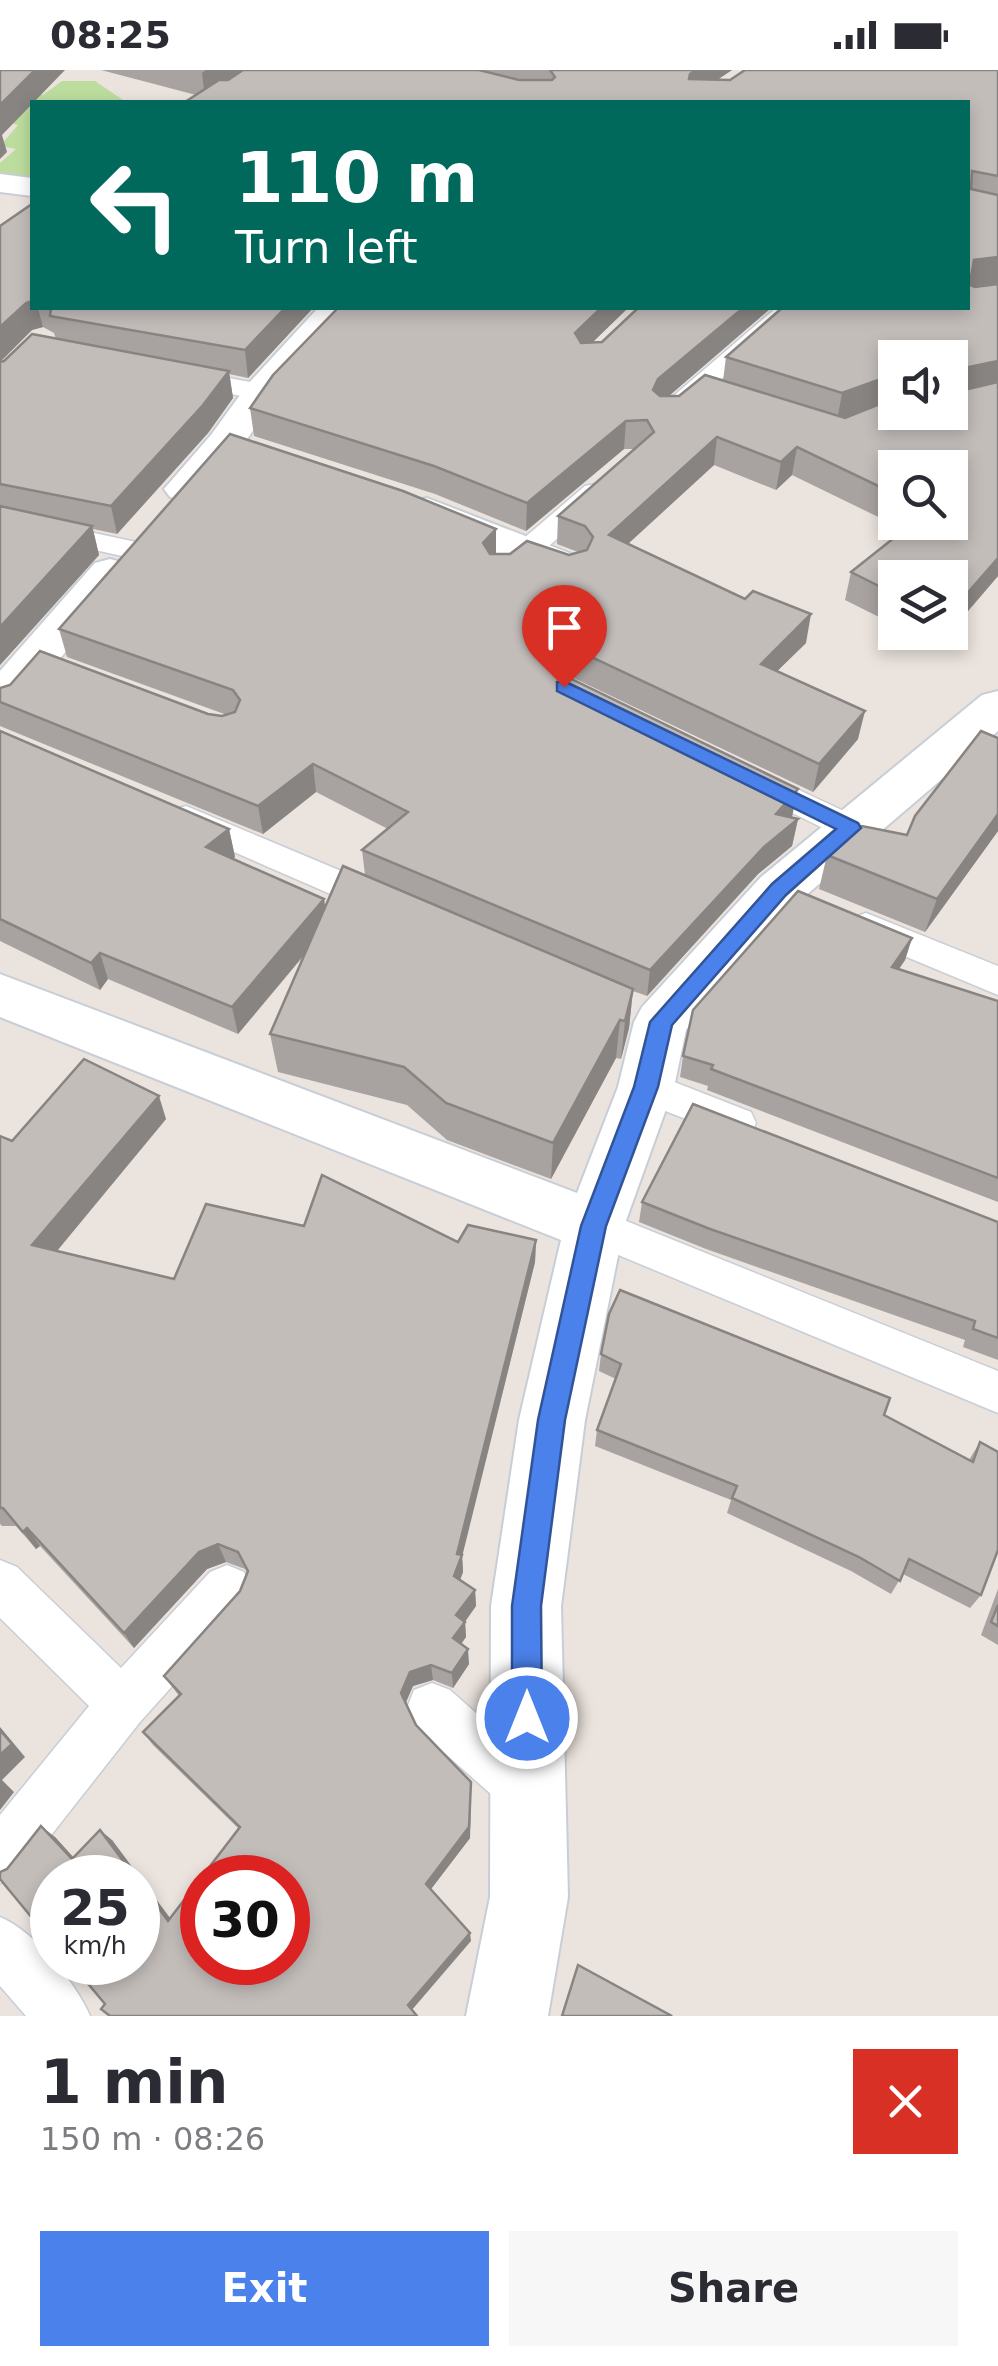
<!DOCTYPE html>
<html lang="en">
<head>
<meta charset="utf-8">
<style>
  :root { --surface:#fff; --page:#f7f7f7; --text:#2b2b33; --muted:#7c7c81; --accent:#4b81ea }
  body { margin:0; font-family:"DejaVu Sans",sans-serif; background:var(--page); color:var(--text); height:100vh; display:flex; flex-direction:column; font-size:38px; white-space:nowrap }
  * { box-sizing:border-box; margin:0 }
  p { font-size:32px; color:var(--muted) }
  .icon { flex:none; width:55px; height:55px; fill:none; stroke:currentColor; stroke-width:2; stroke-linecap:round; stroke-linejoin:round }
  .map { position:relative; height:1946px; overflow:hidden }
  .drawer { display:flex; flex-direction:column; background:var(--surface); flex:1 }
  .drawer>* { flex:none }
  .guide { position:absolute; left:30px; top:30px; width:940px; height:210px; border-radius:0px; box-shadow:0 5px 15px #0003; background:#00695c; color:#fff; overflow:hidden }
  .controls { position:absolute; left:878px; top:270px; display:grid; gap:20px }
  .controls a { display:grid; place-items:center; width:90px; height:90px; border-radius:0px; background:var(--surface); box-shadow:0 5px 15px #0003; font-size:50px }
  .speed { position:absolute; left:30px; top:1785px; display:flex; gap:20px; font-size:50px; font-weight:700; text-align:center }
  .speed>* { display:grid; place-content:center; width:130px; height:130px; border-radius:50%; background:var(--surface); box-shadow:0 5px 15px #0003; line-height:1 }
  .speed small { font-size:25px; font-weight:400 }
  .speed .limit { border:15px solid #d22; background:#fff; color:#111 }
  .pin { position:absolute; display:grid; place-items:center; width:85px; height:85px; color:#fff; margin:-102px -42px; border-radius:50% 50% 50% 0; rotate:-45deg; box-shadow:0 0 10px #0007 }
  .pin .icon { rotate:45deg }
  .me { position:absolute; width:110px; margin:-55px; rotate:0deg; stroke-linejoin:round; filter:drop-shadow(0 0 8px #0008) }
  .turn { display:flex; align-items:center; gap:35px; height:210px; padding:0 40px; font-size:45px }
  .turn .icon { width:130px; height:130px; stroke-width:2.5 }
  .turn b { display:block; font-size:70px; line-height:85px }
  .round { display:grid; place-items:center; flex:none; width:105px; height:105px; border-radius:0px; background:var(--page) }
  .headline { display:flex; align-items:center; justify-content:space-between; height:170px; padding:0 40px }
  h1 { font-size:60px; font-weight:700; line-height:75px }
  .cta { display:flex; gap:20px; margin-top:auto; padding:20px 40px }
  .cta a { flex:1; height:115px; border-radius:0px; background:var(--accent); color:#fff; font-size:40px; font-weight:700; line-height:115px; text-align:center }
  .cta a+a { background:var(--page); color:var(--text) }
  .status { display:flex; justify-content:space-between; align-items:center; height:70px; padding:0 50px; background:var(--surface); direction:ltr }
  .status svg { height:28px; fill:currentColor }
  .map>svg:first-child { display:block }
</style>
</head>
<body>
<div class="status"><b>08:25</b><svg viewBox="0 0 49 12"><path d="M0 12V9h3v3zM5 12V6h3v6zM10 12V3h3v9zM15 12V0h3v12zM26 1h20v11H26zM47 4h2v5h-2z"/></svg></div>
<div class="map">
<svg width="998" height="1946" viewBox="0 0 998 1946">
  <rect width="100%" height="100%" fill="#ebe3dd"/>
  <path fill="#bddd9e" d="M62 11H95L126 32H32V111L0 107V93L16 79 0 76 18 55 0 50V26L43 25Z"/>
  <g fill="none" stroke-linecap="round" stroke-linejoin="round">
    <g stroke="#c8ced6" stroke-width="3">
      <g id="service">
        <path d="M776 238H802L681 345H663L659 340 663 335Z"/>
        <path d="M180 299 261 314 274 322 261 330 171 312 167 307 171 302Z"/>
        <path d="M595 414 609 422 605 428 510 509H490L486 503 490 497 585 416Z"/>
        <path d="M0 443 141 473 145 479 141 485 131 488 0 459Z"/>
        <path d="M750 697 863 750 868 758 863 766 851 770 839 766 738 716 734 708 738 700Z"/>
        <path d="M186 736 396 824 401 833 396 842 384 846 372 842 174 756 169 748 174 740Z"/>
        <path d="M866 843 998 896V925L854 865 848 856 854 847Z"/>
        <path d="M646 1001 751 1042 756 1053 751 1064 737 1069 632 1028 627 1017 632 1006Z"/>
        <path d="M594 1138 998 1301V1343L580 1169 574 1156 580 1143Z"/>
        <path d="M0 1490 17 1497 121 1598 210 1502 227 1495 244 1502 251 1519 244 1536 140 1652 19 1806 0 1813V1745L89 1636 0 1548Z"/>
        <path d="M432 1613 450 1620 545 1704 553 1722 545 1740 527 1748 509 1740 414 1656 407 1638 414 1620Z"/>
        <path d="M0 1847C33 1860 76 1913 90 1946H26L0 1916Z"/>
      </g>
    </g>
    <g stroke="#c8ced6" stroke-width="4">
      <g id="minor">
        <path d="M0 104 32 108V126L0 122Z"/>
        <path d="M318 238H360L274 330 239 381 198 427 184 431 170 427 164 419 211 365 248 314Z"/>
        <path d="M427 428 582 488 588 497 582 506 567 510 552 506 413 449 407 440 413 431Z"/>
        <path d="M110 489 125 493 131 502 125 511 16 641 0 645V601L95 493Z"/>
        <path d="M998 621V661L797 833 686 960 674 1017 624 1156 585 1350 561 1536 568 1827 548 1946H466L490 1827 491 1536 519 1350 561 1170 0 947V904L577 1123 618 1017 634 952 642 937 761 807 982 625Z"/>
      </g>
    </g>
    <use href="#service" fill="#fff" fill-rule="evenodd"/>
    <use href="#minor" fill="#fff" fill-rule="evenodd"/>
  </g>
  <g fill="#a8a3a0" fill-rule="evenodd">
    <path d="M101 0H732L717 10 998 0V214L973 217 998 506 950 562V508H895V555L845 530 851 502 905 460 792 405 776 420 714 395 628 474 806 573 777 601 858 669 813 722 565 604H562L792 747 798 749 792 776 758 804 647 926 633 921 629 958 621 989 616 988 551 1109 447 1070 407 1035 278 1002 270 964 306 883 238 964 108 909 100 920 0 871V661L229 759 235 787 232 789 324 829 325 837 365 805 362 780 388 759 316 722 263 764 0 656V618L208 644 222 646 227 645 67 587 59 559 496 459V484L569 485 578 482 557 474 558 446 634 379H624L526 461 435 424 254 366 250 338 338 238H628L592 273 602 272 771 238 669 326H679L723 311 726 287 968 238V32L196 25ZM895 288 950 342H895ZM895 398 950 452H895Z"/>
    <path d="M32 238H313L248 308 229 304 233 328 208 363 117 464 93 459 99 485 0 595V292L56 269 54 263 43 257 32 260 0 292Z"/>
    <path d="M909 562H950L937 577Z"/>
    <path d="M998 668V761L925 862 819 819 827 785 907 765Z"/>
    <path d="M912 868 905 890 899 899 998 931V1132L707 1020 708 1016 680 1007 683 986Z"/>
    <path d="M166 1049 56 1181 174 1209 304 1156 458 1172 536 1170 535 1192 462 1485 463 1502 460 1510 475 1520 476 1536 465 1552 466 1567 461 1574 469 1594 453 1618 433 1610 413 1616 405 1633 416 1655 471 1724 470 1768 431 1819 471 1871 105 1934 7 1799 55 1767 73 1787 112 1770 170 1848 239 1759 153 1675 143 1662 179 1626 164 1606 240 1521 247 1502 245 1499 226 1492 207 1499 134 1578 40 1476 36 1479 16 1456H2L0 1454V1066L12 1071Z"/>
    <path d="M642 1132 998 1152V1290L963 1277 965 1270 706 1179 639 1152Z"/>
    <path d="M601 1284 884 1345 969 1390 980 1372 981 1525 970 1538 903 1504 891 1524 851 1501 727 1443 731 1430 595 1376 597 1360 616 1309 599 1301Z"/>
    <path d="M998 1519V1575L981 1565Z"/>
  </g>
  <g fill="#888482">
    <path d="M35 0H65L2 65 7 82 0 89V35Z"/>
    <path d="M206 0H247L205 28 202 3Z"/>
    <path d="M696 0H732L688 29 690 4Z"/>
    <path d="M998 187V213L968 217V221V208L974 190Z"/>
    <path d="M32 231V238H38L43 257 32 260 0 292V257L26 233Z"/>
    <path d="M285 238H313L248 308 245 280Z"/>
    <path d="M601 238H628L574 290 575 263Z"/>
    <path d="M743 238H771L656 337 653 320 658 309Z"/>
    <path d="M998 291V315L950 327V311L954 300Z"/>
    <path d="M229 301 233 328 208 363 117 464 111 436Z"/>
    <path d="M895 304 894 330 837 351 842 323Z"/>
    <path d="M626 351 624 379 526 461 527 433Z"/>
    <path d="M717 367 714 395 607 493 609 465Z"/>
    <path d="M797 377 792 405 776 420 781 392Z"/>
    <path d="M92 456 99 485 0 595V557Z"/>
    <path d="M496 459V487L483 501V473Z"/>
    <path d="M998 488V506L950 562V543Z"/>
    <path d="M811 544 806 573 756 622 761 594Z"/>
    <path d="M941 562H950L937 577Z"/>
    <path d="M566 575 565 604 549 608 546 591 550 580Z"/>
    <path d="M865 641 858 669 813 722 819 694Z"/>
    <path d="M313 694 316 722 263 764 258 736Z"/>
    <path d="M798 719 792 747 798 749 792 776 758 804 647 926 650 900Z"/>
    <path d="M998 744V761L925 862 937 829Z"/>
    <path d="M229 759 235 787 212 805 206 777Z"/>
    <path d="M324 829 328 856 238 964 232 937Z"/>
    <path d="M912 868 905 890 885 919 892 897Z"/>
    <path d="M100 883 108 909 100 920 91 893Z"/>
    <path d="M633 919 629 958 621 989 625 951Z"/>
    <path d="M620 950 616 988 551 1109 553 1073Z"/>
    <path d="M159 1026 166 1049 43 1198 32 1175Z"/>
    <path d="M536 1170 535 1192 462 1487V1485L463 1502 455 1523 454 1506 457 1484Z"/>
    <path d="M27 1458 40 1476 36 1479 23 1462Z"/>
    <path d="M218 1474 226 1492 207 1499 134 1578 124 1563 199 1482Z"/>
    <path d="M475 1520 476 1536 458 1561 456 1545Z"/>
    <path d="M465 1552 466 1567 454 1584 453 1568Z"/>
    <path d="M468 1579 469 1594 453 1618 452 1603Z"/>
    <path d="M431 1595 433 1610 413 1616 404 1637 401 1623 410 1602Z"/>
    <path d="M0 1657 25 1687 2 1710 14 1722 0 1740Z"/>
    <path d="M471 1712 470 1768 428 1823 426 1814Z"/>
    <path d="M41 1756 55 1767 84 1799 72 1789Z"/>
    <path d="M100 1760 112 1770 178 1859 168 1851 138 1810V1808H136Z"/>
    <path d="M470 1863 471 1871 411 1941 408 1935Z"/>
  </g>
  <g fill="#c3bdba" stroke="#888482" stroke-width="2.5" fill-rule="evenodd">
    <path d="M0 0H35L0 35Z"/>
    <path d="M243 0H479L519 10H552L555 7 550 0H696L690 4 689 9 730 10 745 0H998V106L972 101 971 119 998 125V187L974 190 971 207 968 208V32H185L219 10H228Z"/>
    <path d="M32 134V231L26 233 0 257V156Z"/>
    <path d="M968 214 975 217 998 214V291L954 300 953 310 950 311V288H895V304L842 323 726 287 782 238H968Z"/>
    <path d="M51 238H285L245 280 50 246Z"/>
    <path d="M338 238H601L575 263 581 273 602 272 638 238H743L658 309 653 320 660 326H679L705 305 845 348 895 328V342H950V318L956 322 998 312V488L950 543V508H895V524L851 502 914 452H950V398H895V424L797 377 781 392 717 367 609 465 745 529 753 521 811 544 761 594 865 641 819 694 566 575 550 580 546 591 551 599 798 719 776 744 798 749 764 777 650 900 362 780 408 742 313 694 258 736 0 632V618L10 615 40 581 208 644 222 646 235 642 240 630 233 620 59 559 230 364 403 421 496 459 483 473 490 484H510L527 471 569 485 587 480 593 467 585 456 558 446 654 362 647 350 626 351 527 433 434 396 250 338 273 305Z"/>
    <path d="M32 264 229 301 203 335 111 436 0 414V292L4 291Z"/>
    <path d="M0 436 92 456 0 557Z"/>
    <path d="M0 661 229 759 206 777 324 829 232 937 100 883 91 893 0 849Z"/>
    <path d="M981 661 998 668V744L937 829 827 785 862 756 907 765 915 746Z"/>
    <path d="M343 796 633 919 625 951 620 950 553 1073 446 1033 404 997 270 964Z"/>
    <path d="M798 821 912 868 892 897 998 931V1108L711 999 713 995 683 986 693 940Z"/>
    <path d="M84 989 159 1026 32 1175 174 1209 206 1134 304 1156 322 1105 458 1172 468 1155 536 1170 457 1484 462 1485 454 1506 475 1520 456 1545 465 1552 453 1568 468 1579 452 1603 431 1595 410 1602 401 1623 416 1655 471 1712 469 1757 426 1814 470 1863 408 1935 417 1946H110L101 1939 105 1934 70 1892H138V1810L168 1851 240 1757 143 1662 181 1624 164 1606 240 1521 248 1501 238 1482 218 1474 199 1482 124 1563 27 1458 23 1462 3 1438H0V1066L12 1071ZM202 1808H288V1892H202Z"/>
    <path d="M693 1034 998 1152V1268L973 1259 975 1251 710 1159 642 1132Z"/>
    <path d="M620 1220 890 1328 884 1345 973 1392 980 1372 998 1382V1480L981 1525 909 1489 900 1511 859 1487 732 1428 737 1416 597 1360 621 1294 601 1284 609 1244Z"/>
    <path d="M998 1535V1556L991 1552Z"/>
    <path d="M0 1660 12 1674 0 1685Z"/>
    <path d="M41 1756 72 1789 100 1760 136 1808H52V1872L0 1809V1802L7 1799Z"/>
    <path d="M578 1895 672 1946H562Z"/>
  </g>
  <path fill="#4b81ea" stroke="#315498" stroke-width="2.5" d="M564 611 858 753 861 758 786 825 672 955 658 1017 606 1156 565 1350 541 1536 542 1648 538 1658 527 1663 516 1658 512 1648V1536L538 1350 581 1156 634 1017 650 952 772 814 836 759 557 621V612Z"/>
</svg>
<div class="controls">
<a><svg class="icon" aria-label="sound" viewBox="0 0 24 24"><path d="M4 9h4l5-4v14l-5-4H4zM17 9q2 3 0 6"/></svg></a>
<a><svg class="icon" aria-label="search" viewBox="0 0 24 24"><circle cx="10" cy="10" r="6"/><path d="M15 15l6 6"/></svg></a>
<a><svg class="icon" aria-label="layers" viewBox="0 0 24 24"><path d="M12 4l9 5-9 5-9-5zM3 14l9 5 9-5"/></svg></a>
</div>
<div class="speed"><div>25<small>km/h</small></div><div class="limit">30</div></div>
<div class="pin" style="left:564px;top:617px;background:#d93025"><svg class="icon" aria-label="arrive" viewBox="0 0 24 24"><path d="M6 21V4h12l-3 4 3 4H6"/></svg></div>
<svg class="me" style="left:527px;top:1648px" viewBox="-20 -20 40 40"><circle r="17" fill="#4b81ea" stroke="#fff" stroke-width="3"/><path d="M0-11L8 9 0 5-8 9z" fill="#fff"/></svg>
<div class="guide">
<div class="turn"><svg class="icon" aria-label="left" viewBox="0 0 24 24"><path d="M17 20v-9H6M10 6l-5 5 5 5"/></svg><div><b>110 m</b>Turn left</div></div>
</div>
</div>
<section class="drawer">
<div class="headline"><div><h1>1 min</h1><p>150 m · 08:26</p></div><a class="round" style="background:#d93025;color:#fff"><svg class="icon" aria-label="close" viewBox="0 0 24 24"><path d="M6 6l12 12M18 6L6 18"/></svg></a></div>
<div class="cta"><a>Exit</a><a>Share</a></div>
</section>
</body>
</html>
